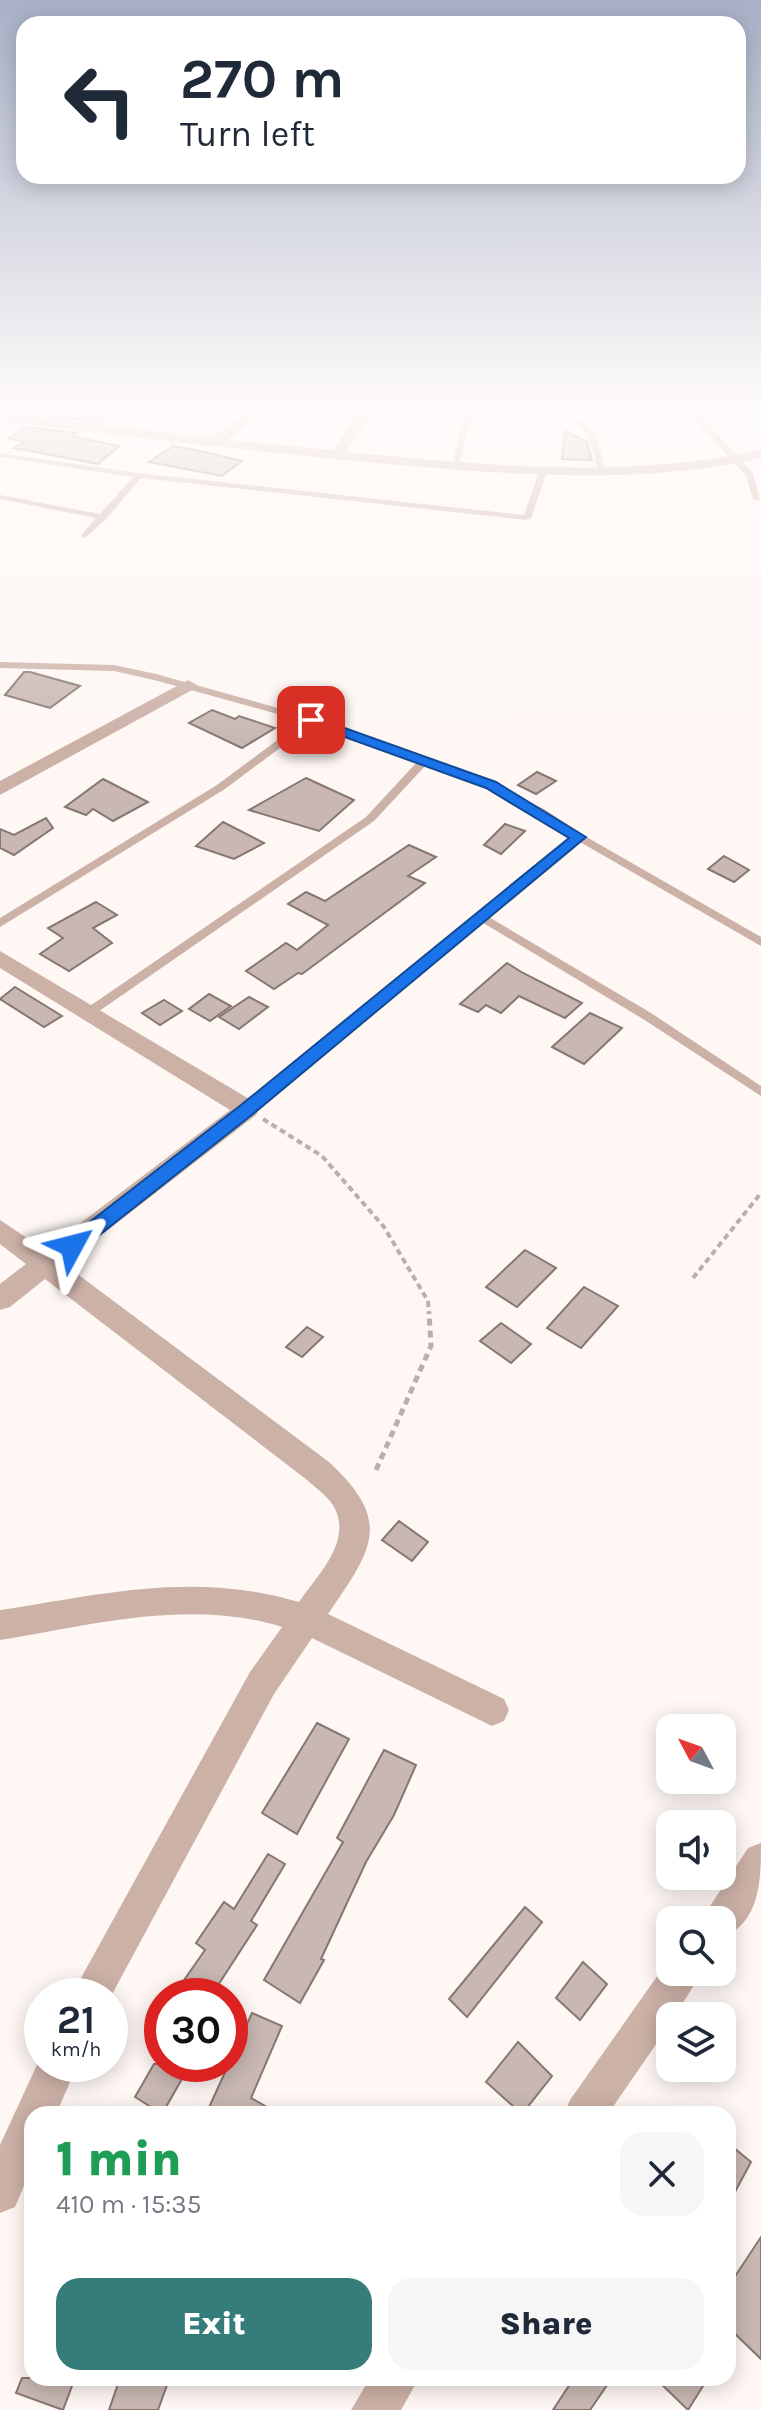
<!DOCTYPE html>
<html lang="en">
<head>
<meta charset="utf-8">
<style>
  :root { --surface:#fff; --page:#f6f6f7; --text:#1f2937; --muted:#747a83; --accent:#357d7a }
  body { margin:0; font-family:Karla,sans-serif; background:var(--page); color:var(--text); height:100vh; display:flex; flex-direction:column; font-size:30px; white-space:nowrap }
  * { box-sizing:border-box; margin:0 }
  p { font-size:26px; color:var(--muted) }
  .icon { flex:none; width:44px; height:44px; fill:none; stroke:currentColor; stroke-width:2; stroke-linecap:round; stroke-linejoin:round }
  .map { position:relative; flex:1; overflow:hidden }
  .sheet { position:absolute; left:24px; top:2106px; width:712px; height:280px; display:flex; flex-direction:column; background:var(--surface); border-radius:24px; box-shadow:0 4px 20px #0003 }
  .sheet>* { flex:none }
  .banner { position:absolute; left:16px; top:16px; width:730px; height:168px; border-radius:24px; box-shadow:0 4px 20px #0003; background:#fff; color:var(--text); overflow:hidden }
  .needle { width:52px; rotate:311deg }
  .controls { position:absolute; left:656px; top:1714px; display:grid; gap:16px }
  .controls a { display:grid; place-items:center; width:80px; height:80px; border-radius:16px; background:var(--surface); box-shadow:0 4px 20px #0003; font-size:40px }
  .speed { position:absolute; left:24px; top:1978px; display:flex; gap:16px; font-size:40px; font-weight:700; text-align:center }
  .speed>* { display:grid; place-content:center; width:104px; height:104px; border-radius:50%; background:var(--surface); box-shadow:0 4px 20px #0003; line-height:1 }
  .speed small { font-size:20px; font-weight:400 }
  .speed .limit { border:12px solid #d22; background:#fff; color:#111 }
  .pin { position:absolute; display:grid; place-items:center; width:68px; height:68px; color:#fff; margin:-34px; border-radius:16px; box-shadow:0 4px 12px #0006 }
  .me { position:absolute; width:88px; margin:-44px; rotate:52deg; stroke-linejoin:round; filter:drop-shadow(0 0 6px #0008) }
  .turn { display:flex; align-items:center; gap:28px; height:168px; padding:0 32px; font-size:36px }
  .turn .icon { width:104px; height:104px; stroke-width:2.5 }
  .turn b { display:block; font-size:56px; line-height:68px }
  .round { display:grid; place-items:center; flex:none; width:84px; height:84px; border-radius:24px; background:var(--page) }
  .overview { display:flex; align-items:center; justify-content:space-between; height:136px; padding:0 32px }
  h1 { font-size:48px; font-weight:800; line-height:60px; color:#1e9e55 }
  .primary-button { display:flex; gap:16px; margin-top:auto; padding:16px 32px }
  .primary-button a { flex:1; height:92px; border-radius:24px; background:var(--accent); color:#fff; font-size:32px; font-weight:800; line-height:92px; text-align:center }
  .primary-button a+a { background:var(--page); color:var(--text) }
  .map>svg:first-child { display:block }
</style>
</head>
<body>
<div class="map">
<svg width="761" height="2410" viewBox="0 0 761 2410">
  <rect width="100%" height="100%" fill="#fef7f4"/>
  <g fill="#c9b8b2" stroke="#877772" stroke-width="2">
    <path d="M68 405H130L98 422 48 416Z"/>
    <path d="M27 427 76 433 71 436 119 446 98 464 14 448 25 442 8 438Z"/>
    <path d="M565 431 587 442 592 460 562 459Z"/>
    <path d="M173 446 209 453 242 461 222 476 149 462Z"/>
    <path d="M24 672H30L80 686 50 708 5 695Z"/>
    <path d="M212 710 235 719 239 716 275 728 242 748 189 723Z"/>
    <path d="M537 772 556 781 536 794 518 785Z"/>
    <path d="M306 778 354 800 319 831 249 810Z"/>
    <path d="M103 779 148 802 113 821 93 809 86 815 65 807Z"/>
    <path d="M46 818 53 828 14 855 0 848V829L14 835Z"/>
    <path d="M223 822 264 843 234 859 196 846Z"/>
    <path d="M505 824 525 831 501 854 484 845Z"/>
    <path d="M409 845 436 857 408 876 425 883 302 974 298 973 274 989 246 971 286 943 297 950 328 925 288 904 306 892 325 901Z"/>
    <path d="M724 856 749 870 734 882 708 869Z"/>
    <path d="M96 902 117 915 93 928 112 943 69 971 40 954 63 938 48 928Z"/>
    <path d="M507 963 523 973 582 1003 565 1018 519 996 501 1013 486 1005 478 1012 460 1004Z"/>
    <path d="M15 987 62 1016 44 1027 0 999Z"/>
    <path d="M209 994 231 1006 210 1021 189 1009Z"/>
    <path d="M249 997 268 1007 239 1029 219 1017Z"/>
    <path d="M164 1000 182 1011 160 1025 142 1013Z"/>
    <path d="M590 1013 622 1028 584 1064 552 1047Z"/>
    <path d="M525 1250 556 1268 517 1307 486 1287Z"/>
    <path d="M584 1287 618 1306 581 1348 547 1328Z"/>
    <path d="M501 1323 531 1344 511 1363 480 1341Z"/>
    <path d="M307 1327 323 1337 302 1357 286 1347Z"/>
    <path d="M399 1521 428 1542 412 1561 382 1540Z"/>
    <path d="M317 1723 349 1739 297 1834 262 1813Z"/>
    <path d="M384 1750 416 1765 394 1815 366 1862 321 1959 324 1960 300 2003 264 1980 343 1842 337 1838Z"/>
    <path d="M268 1854 285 1864 251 1921 257 1925 211 1996H173L205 1950 196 1943 224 1902 234 1909Z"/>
    <path d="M525 1907 542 1922 467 2017 449 1999Z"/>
    <path d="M583 1962 607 1984 580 2020 556 1998Z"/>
    <path d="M252 2013 282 2026 251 2098 279 2114H206Z"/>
    <path d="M518 2042 552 2076 522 2114 486 2082Z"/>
    <path d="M154 2064H178L187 2070 162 2114 135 2097Z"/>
    <path d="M728 2143 751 2162 728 2205Z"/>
    <path d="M761 2237V2359L728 2327V2287Z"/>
    <path d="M22 2378H75L63 2410 16 2393Z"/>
    <path d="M120 2378H150L167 2385 158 2410H109Z"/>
    <path d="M574 2378H612L590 2410H553Z"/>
    <path d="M655 2378H708L688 2410Z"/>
  </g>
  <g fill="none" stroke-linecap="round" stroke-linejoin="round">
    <g stroke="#b7b0ae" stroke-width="4" stroke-dasharray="6 4" stroke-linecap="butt">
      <path d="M263 1119 322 1156 384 1227 428 1301 429 1314"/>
      <path d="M693 1278 761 1193"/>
    </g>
    <path stroke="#b7b0ae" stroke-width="5" stroke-dasharray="7 5" stroke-linecap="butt" d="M376 1470 431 1346 429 1312"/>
    <g fill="#ccb1a7" fill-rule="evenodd">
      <path d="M471 405H479L471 418 459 465 452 467 463 418Z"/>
      <path d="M557 405H565L596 434 606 474 599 472 588 435Z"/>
      <path d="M678 405H687L694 408 753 473 760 501 753 499 746 476 688 412Z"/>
      <path d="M0 453 139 473 524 515 539 472 543 470 547 472 531 518 527 520 141 478 106 519 85 538 81 536 96 518 0 499V495L100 514 133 477 0 457Z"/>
      <path d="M0 662 114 665 156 674 314 718 455 767 544 809 583 835 761 937V946L580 842 487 916 651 1013 761 1086V1096L643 1019 480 921 252 1112H242L240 1109 242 1106 475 914 572 837C527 807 478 782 427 764L374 821 92 1016H84L82 1013 84 1010 366 817 418 761 312 724 225 789 0 927V918L217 785 303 721 154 680 114 671 0 668Z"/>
    </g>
    <g fill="#ccb1a7" fill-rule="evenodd">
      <path d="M258 405H274L227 440 333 450 364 405H378L346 452C485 465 623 480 761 450V458C640 485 521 475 398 465 264 453 134 437 0 421V413L211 438Z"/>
      <path d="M188 680 197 685 194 689 0 795V781Z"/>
      <path d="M0 951 256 1103 259 1109 256 1115 64 1264 329 1462C394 1522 372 1550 328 1614L504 1699 509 1710 504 1721 492 1726 312 1638 274 1694 110 1998 71 1996 250 1672 282 1627C190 1598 92 1625 0 1640V1610C104 1594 195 1571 299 1602 317 1576 353 1541 334 1507 329 1497 316 1488 307 1480L45 1279 10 1307 0 1310V1284L26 1264 0 1244V1220L45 1250 230 1110 0 968Z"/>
      <path d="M761 1843C761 1878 761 1922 722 1938V1920H701L748 1848Z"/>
      <path d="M670 1958V1972H702L675 2016H670V2024L608 2114H564L570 2100Z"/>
      <path d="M42 2054V2064H78L56 2114H32V2167L15 2207 0 2213V2145Z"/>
      <path d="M370 2378H419L401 2410H351Z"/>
    </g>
  </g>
  <linearGradient id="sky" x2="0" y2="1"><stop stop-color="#a7b0c6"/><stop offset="0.55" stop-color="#fffbfa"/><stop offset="1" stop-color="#fffbfa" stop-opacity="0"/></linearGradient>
  <rect width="761" height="742" fill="url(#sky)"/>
  <path fill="#1a73e8" stroke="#114b97" stroke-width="2" d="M311 716 496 782 586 837 253 1114 79 1251H65V1241L241 1105 569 838 486 788 306 723V717Z"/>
</svg>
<div class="controls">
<a><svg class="needle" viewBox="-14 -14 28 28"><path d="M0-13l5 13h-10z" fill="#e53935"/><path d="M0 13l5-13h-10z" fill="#747a83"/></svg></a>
<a><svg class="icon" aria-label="sound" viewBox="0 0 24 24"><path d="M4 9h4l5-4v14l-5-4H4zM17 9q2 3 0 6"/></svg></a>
<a><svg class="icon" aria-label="search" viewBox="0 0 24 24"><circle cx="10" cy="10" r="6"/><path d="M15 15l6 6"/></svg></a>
<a><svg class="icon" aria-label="layers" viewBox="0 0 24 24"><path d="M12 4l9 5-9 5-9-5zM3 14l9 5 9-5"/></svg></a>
</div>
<div class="speed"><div>21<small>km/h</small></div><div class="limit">30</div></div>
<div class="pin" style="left:311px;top:720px;background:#d93025"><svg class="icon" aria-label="arrive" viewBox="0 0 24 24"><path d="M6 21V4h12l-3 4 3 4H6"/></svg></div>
<svg class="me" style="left:72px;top:1246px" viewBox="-20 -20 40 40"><path d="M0-17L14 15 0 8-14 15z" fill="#1a73e8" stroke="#fff" stroke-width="4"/></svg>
<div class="banner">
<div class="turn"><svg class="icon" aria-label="left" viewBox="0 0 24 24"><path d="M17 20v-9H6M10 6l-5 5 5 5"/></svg><div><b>270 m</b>Turn left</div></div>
</div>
<section class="sheet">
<div class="overview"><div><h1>1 min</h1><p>410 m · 15:35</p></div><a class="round"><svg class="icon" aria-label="close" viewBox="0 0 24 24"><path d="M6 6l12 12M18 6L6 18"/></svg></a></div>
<div class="primary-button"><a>Exit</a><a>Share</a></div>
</section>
</div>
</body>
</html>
